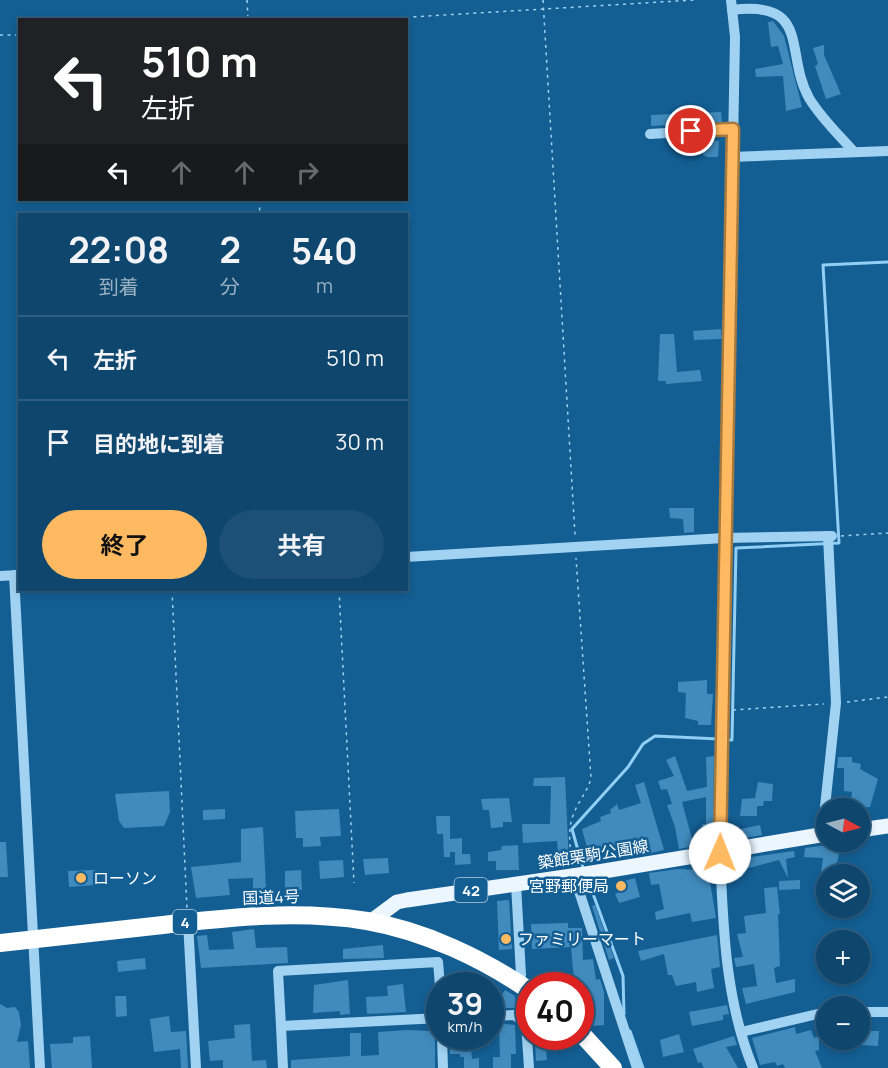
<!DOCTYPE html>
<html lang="ja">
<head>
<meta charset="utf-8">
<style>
  :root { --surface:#0e466e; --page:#1c5076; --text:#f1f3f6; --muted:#9bb1c2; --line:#2e5e81; --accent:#ffba61 }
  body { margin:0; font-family:Manrope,"Noto Sans JP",sans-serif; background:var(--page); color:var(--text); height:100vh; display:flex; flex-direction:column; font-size:22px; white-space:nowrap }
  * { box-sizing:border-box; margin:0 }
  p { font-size:20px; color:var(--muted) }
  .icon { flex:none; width:33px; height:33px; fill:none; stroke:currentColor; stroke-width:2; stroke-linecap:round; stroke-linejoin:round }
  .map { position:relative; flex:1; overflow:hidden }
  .details { position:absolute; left:18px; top:213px; width:390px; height:378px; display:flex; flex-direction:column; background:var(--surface); border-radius:0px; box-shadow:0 3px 9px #0003,0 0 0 2px var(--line) }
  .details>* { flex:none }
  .banner { position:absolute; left:18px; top:18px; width:390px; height:183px; border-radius:0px; box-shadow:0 3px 9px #0003,0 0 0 2px var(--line); background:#202124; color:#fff; overflow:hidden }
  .needle { width:39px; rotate:97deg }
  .fabs { position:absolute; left:816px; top:798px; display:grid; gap:12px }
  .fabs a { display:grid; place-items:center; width:54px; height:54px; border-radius:50%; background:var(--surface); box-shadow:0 3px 9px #0003,0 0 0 2px var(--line); font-size:30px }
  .speed { position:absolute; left:426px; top:972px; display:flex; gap:12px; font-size:30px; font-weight:700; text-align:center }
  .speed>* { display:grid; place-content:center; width:78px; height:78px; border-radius:50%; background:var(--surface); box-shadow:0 3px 9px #0003,0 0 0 2px var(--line); line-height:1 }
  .speed small { font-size:15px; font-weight:400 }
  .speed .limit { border:9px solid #d22; background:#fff; color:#111 }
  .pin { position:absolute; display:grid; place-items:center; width:51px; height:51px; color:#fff; margin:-26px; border:3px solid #fff; border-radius:50%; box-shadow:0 2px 6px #0007 }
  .me { position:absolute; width:66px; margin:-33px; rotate:1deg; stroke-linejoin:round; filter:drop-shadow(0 0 4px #0008) }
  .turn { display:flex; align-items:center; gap:21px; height:126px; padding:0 24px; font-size:27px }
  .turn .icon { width:78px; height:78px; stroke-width:2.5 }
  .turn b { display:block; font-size:42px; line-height:51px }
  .lanes { display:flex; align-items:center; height:57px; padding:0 24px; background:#0003; justify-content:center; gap:30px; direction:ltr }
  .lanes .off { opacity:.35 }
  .eta { display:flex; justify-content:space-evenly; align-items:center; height:102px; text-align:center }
  .eta b { font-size:36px; font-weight:700; line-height:42px }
  .cta { display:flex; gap:12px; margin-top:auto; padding:12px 24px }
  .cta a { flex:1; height:69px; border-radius:36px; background:var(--accent); color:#111; font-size:24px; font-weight:700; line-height:69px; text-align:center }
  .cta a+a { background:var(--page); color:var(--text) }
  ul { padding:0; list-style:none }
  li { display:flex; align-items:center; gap:18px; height:84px; padding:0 24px; border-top:2px solid var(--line) }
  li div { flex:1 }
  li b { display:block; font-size:22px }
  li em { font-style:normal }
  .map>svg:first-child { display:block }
</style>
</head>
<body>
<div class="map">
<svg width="888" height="1068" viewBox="0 0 888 1068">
  <rect width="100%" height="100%" fill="#135e93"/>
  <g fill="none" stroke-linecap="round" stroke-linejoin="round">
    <g stroke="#92cff5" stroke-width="3">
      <path d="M725 740H732L736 548 839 543 823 265 888 262"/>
      <path d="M583 868 572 829 628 767 643 744 655 736 719 739"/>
      <path d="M588 880 623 976 624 1014"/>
      <path d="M630 1031 643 1068"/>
    </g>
  </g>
  <g fill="#408abd">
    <path d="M773 21 784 36 802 107 786 111 783 76 756 77 755 69 783 64 778 46 771 47 768 22Z"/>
    <path d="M824 45V55L841 94 826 99 815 66 818 64 813 48Z"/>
    <path d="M721 112 722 122 651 126V115Z"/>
    <path d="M703 140 719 141 718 157H707L703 155V149L687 151V142Z"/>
    <path d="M721 329 722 339 694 340 693 331Z"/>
    <path d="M660 334H674L677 372 700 370 702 381 666 384V381H658Z"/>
    <path d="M669 508H694V532L684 533 683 519 670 518Z"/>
    <path d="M707 680V694H713L711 725H698V721L685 718 686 693 678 692V682Z"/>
    <path d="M675 756 687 791 707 787 706 757 714 756 713 842H706L702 824H706V797L682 802 694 846 679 849 675 827 667 805 672 804 667 789 661 790 658 781 674 776 666 760Z"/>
    <path d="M838 757H852V762L861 764 860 769 878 779 870 807 850 808 852 792 844 791V768H837Z"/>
    <path d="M565 777 569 863 559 864 557 841 523 843 522 824H550L551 786H533L534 778Z"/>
    <path d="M644 782 664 850 642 855 640 849 627 854 625 850 612 854 610 851 590 859 582 829 601 821 600 817 611 813 610 810 617 804 619 810 641 803 635 785Z"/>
    <path d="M758 782 773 784 772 801H764L763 806H757V816H740L742 799 755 798Z"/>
    <path d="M169 791 170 812 164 826 124 828 119 821 115 794Z"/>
    <path d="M509 798 512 822H503V827L491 828 489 810H483L481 799Z"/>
    <path d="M225 809V819L203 820V810Z"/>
    <path d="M339 809 341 836 320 837 321 846 303 847V838H296L295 811Z"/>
    <path d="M436 816H450V839L462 838V854H470L471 864 455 865V852H450V857H444L443 834H437Z"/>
    <path d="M760 825 762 835 733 840 731 831Z"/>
    <path d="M263 827 266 889H253V878L228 879 230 895 196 898 191 867 241 862V829Z"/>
    <path d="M0 842H6L8 877H0Z"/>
    <path d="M842 843 834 874 821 873 823 858 804 857 805 848Z"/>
    <path d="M518 845 519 870H496V861H488V852L501 850 502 846Z"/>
    <path d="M794 851 795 857 786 859 788 878 779 860 729 873 728 863 736 862V859Z"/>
    <path d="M388 858 389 873 365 875 363 859Z"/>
    <path d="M343 860 344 877 320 879 319 861Z"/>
    <path d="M678 869 700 870 705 877 709 876 716 918 692 922 690 913 656 920 655 912 664 909 659 884 651 885 649 873Z"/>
    <path d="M95 870 96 885 69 887 68 871Z"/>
    <path d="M301 870 302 890H285V871Z"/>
    <path d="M635 878 640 897 619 903 615 894 620 892 618 883Z"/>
    <path d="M800 880V889L779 890V881Z"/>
    <path d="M777 887 780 914H778L780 966 774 968 776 983 795 979V992L746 1004 742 988 757 986 754 964 736 967 734 958 743 957 737 934 746 933 744 916 766 913 764 888Z"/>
    <path d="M509 900 512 949 499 950 497 901Z"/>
    <path d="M595 905 614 958 609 960 592 906Z"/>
    <path d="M568 923V928H582L583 960 593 959 596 980 600 979 604 992V1025L591 1026 586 988H580L577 980 574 981 571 947 532 949 531 924Z"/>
    <path d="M254 929 256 948 287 947 288 963 201 968 197 936 207 935 209 950 234 949 232 932Z"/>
    <path d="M717 935 720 967 711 969 714 988 697 992 696 982 676 986 672 975H668L664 954 641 961 638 951Z"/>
    <path d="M383 945 384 958 343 959V949Z"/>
    <path d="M145 958 146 969 118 972 117 961Z"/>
    <path d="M348 980 350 1014 340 1015V1011L313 1013 314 985Z"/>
    <path d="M403 984 406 1012 367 1014 366 997 388 996 387 986Z"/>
    <path d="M505 990 515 996 516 1008H490V996H501Z"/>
    <path d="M115 996H126L127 1016 116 1017Z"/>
    <path d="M0 1004 7 1008 15 1007 19 1012 21 1025 17 1042 28 1041 30 1068H0Z"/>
    <path d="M727 1005 729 1014 723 1015V1020L692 1026 689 1012Z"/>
    <path d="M169 1016 171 1032 186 1031 188 1068H181L180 1049 154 1052 150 1019Z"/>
    <path d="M499 1023 515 1025 516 1054H511V1068H493V1057H500Z"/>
    <path d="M250 1024 252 1061 266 1060 267 1068H223V1060L210 1061 208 1041 235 1038 234 1025Z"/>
    <path d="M795 1027 796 1034 811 1030 814 1038 819 1036V1050L815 1051 822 1068H785L783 1064 777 1066 775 1062 760 1065 752 1038Z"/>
    <path d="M407 1030 431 1031V1034H435V1068H291V1060L350 1056V1033H361V1056L379 1055 378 1032Z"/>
    <path d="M860 1031H879L878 1046 860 1045Z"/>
    <path d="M679 1034 684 1052 663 1057 660 1040Z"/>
    <path d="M90 1036 92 1068H52L50 1044 73 1043V1037Z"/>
    <path d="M454 1036H470L472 1059 479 1058V1068H464V1057H460V1054H450V1046H455Z"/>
    <path d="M734 1036 737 1045 726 1047 738 1068H704L701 1062 698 1063 693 1049Z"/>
    <path d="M545 1038 547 1060 536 1061 535 1039Z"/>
  </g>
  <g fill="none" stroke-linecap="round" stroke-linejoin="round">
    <g stroke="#a1d2f2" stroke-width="1.5" stroke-dasharray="3 4.5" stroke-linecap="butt">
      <path d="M247 0 248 20"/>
      <path d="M543 0 575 535"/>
      <path d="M361 20 694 0"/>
      <path d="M0 35H20"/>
      <path d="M259 200 260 214"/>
      <path d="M841 536 888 533"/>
      <path d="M172 590 187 909"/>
      <path d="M339 590 354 883"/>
      <path d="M847 702 888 697"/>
      <path d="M733 710 824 704"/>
      <path d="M572 862C570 846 567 829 574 813 579 800 588 791 591 778L576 558"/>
    </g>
    <g stroke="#a1d2f2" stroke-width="10">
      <path d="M731 0 735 37 720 853C723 925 725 1000 753 1068"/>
      <path d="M732 10C812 0 784 53 809 98 821 118 839 135 854 152"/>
      <path d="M650 134 733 129"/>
      <path d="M732 157 888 151"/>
      <path d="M406 557 724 538 832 536"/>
      <path d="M14 575 40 1068"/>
      <path d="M0 576 19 575"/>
      <path d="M822 835 836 703 828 536"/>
      <path d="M574 876 637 1068"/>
      <path d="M516 884 521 975 519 984"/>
      <path d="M188 922 196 1068"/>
      <path d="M860 1012H888"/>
      <path d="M490 1016 514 1015 526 1023 529 1068"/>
      <path d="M281 1026 278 971 438 962 440 986"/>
      <path d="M741 1032 826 1012"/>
      <path d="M442 1036 443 1068"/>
      <path d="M283 1068 281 1026 440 1018"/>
    </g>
    <g stroke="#ebf6ff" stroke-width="15">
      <path d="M860 830 888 826"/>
      <path d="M370 922 397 902 407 900 592 873 826 834"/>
    </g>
    <g stroke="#fff" stroke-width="18">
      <path d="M0 943C54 937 109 931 163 925 232 917 299 910 367 921 424 931 482 958 530 991"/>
      <path d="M580 1032 613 1068"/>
    </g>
  </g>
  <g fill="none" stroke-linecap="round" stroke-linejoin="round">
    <g stroke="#a6793f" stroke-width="15">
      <path id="route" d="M691 131 733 129 720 853"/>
    </g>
    <use href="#route" stroke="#ffba61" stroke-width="10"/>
  </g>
  <g fill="#ffba61" stroke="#135e93" stroke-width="2">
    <circle cx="81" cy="878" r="6"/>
    <circle cx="621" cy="886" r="6"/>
    <circle cx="506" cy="939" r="6"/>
  </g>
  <g text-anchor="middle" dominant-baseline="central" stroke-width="5" stroke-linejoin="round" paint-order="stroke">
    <g fill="#135e93" stroke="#b8cfdf" stroke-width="1.5">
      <rect x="454.5" y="878" width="33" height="24" rx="4.5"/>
      <rect x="173" y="910" width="24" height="24" rx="4.5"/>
    </g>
    <g font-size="15" font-weight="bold" fill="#fff">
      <text x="471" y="890">42</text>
      <text x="185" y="922">4</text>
    </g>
    <g font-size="16" fill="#fff" stroke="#135e93">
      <text transform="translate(593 854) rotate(-9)">築館栗駒公園線</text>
      <text transform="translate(271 897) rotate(-2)">国道4号</text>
    </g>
    <g font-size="16" fill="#fff" stroke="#135e93" text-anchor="start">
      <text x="93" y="878">ローソン</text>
      <text x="609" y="886" text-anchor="end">宮野郵便局</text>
      <text x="518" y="939">ファミリーマート</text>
    </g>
  </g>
</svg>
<div class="fabs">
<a><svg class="needle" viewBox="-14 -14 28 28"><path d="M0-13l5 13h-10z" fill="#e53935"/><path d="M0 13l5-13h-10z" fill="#9bb1c2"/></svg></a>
<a><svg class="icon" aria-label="layers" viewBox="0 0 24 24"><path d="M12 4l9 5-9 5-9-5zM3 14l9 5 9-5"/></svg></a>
<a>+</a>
<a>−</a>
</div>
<div class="speed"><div>39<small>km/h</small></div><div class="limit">40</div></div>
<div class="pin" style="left:691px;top:131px;background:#d93025"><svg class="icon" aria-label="arrive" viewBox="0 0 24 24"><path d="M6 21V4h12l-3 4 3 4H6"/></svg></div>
<svg class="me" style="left:720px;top:853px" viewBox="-20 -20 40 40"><circle r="19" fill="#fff"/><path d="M0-13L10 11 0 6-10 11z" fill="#ffba61"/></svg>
<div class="banner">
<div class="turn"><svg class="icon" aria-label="left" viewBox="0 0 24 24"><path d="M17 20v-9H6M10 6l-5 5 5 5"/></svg><div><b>510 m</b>左折</div></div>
<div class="lanes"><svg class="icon" aria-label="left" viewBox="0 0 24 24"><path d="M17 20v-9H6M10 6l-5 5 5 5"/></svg><svg class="icon off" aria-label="ahead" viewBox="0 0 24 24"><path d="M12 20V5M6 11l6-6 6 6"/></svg><svg class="icon off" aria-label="ahead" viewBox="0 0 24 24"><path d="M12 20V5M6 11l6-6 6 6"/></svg><svg class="icon off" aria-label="right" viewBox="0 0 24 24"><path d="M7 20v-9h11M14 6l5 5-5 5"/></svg></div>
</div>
<section class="details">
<div class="eta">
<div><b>22:08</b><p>到着</p></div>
<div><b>2</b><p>分</p></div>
<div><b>540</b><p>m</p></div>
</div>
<ul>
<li><svg class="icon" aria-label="left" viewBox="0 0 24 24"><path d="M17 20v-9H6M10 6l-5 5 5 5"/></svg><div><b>左折</b></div><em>510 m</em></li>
<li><svg class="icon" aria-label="arrive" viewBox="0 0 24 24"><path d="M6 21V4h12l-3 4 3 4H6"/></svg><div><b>目的地に到着</b></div><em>30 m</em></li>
</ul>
<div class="cta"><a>終了</a><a>共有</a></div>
</section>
</div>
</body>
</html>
